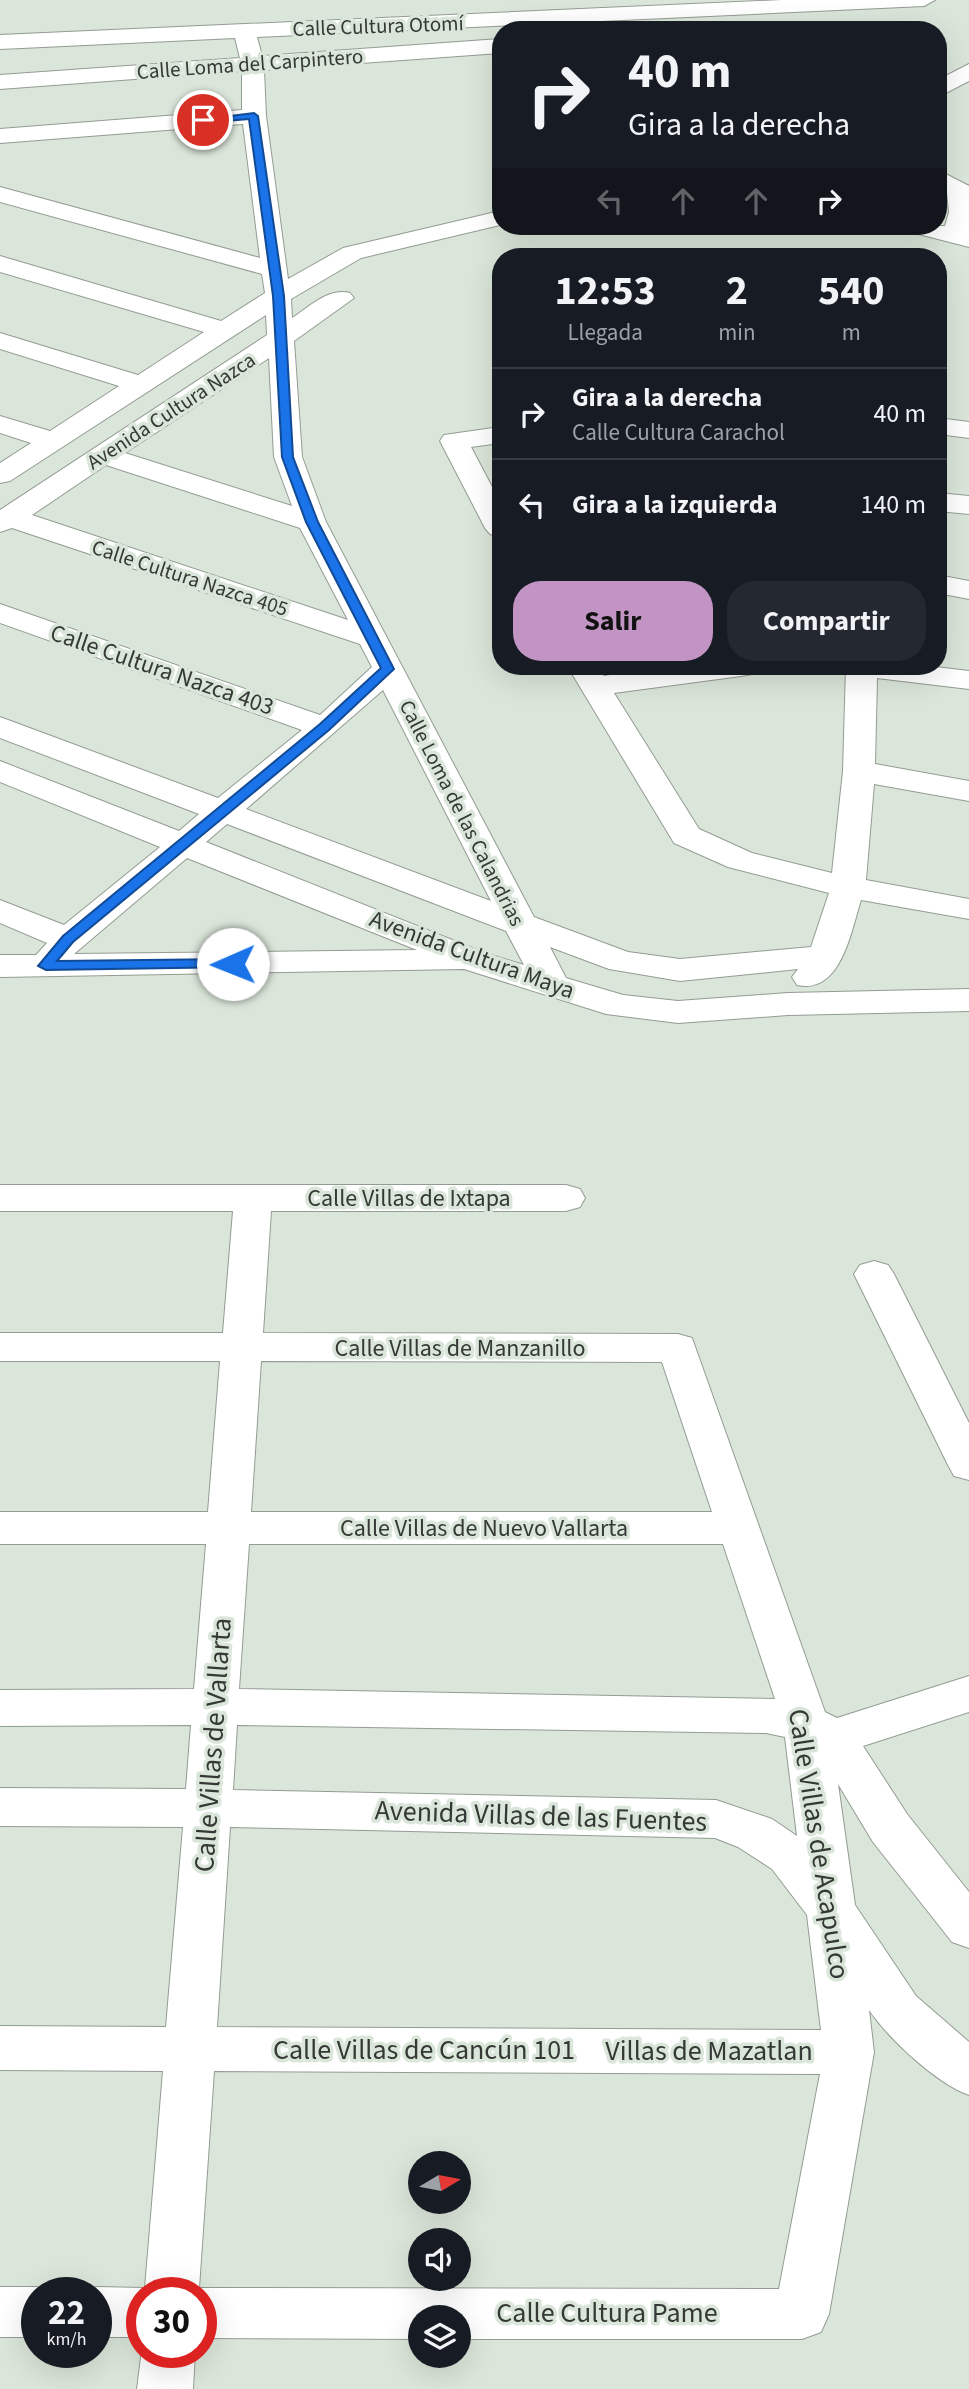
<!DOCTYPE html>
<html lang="es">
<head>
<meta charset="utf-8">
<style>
  :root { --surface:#171b24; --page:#242831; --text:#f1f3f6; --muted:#9ea1a6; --line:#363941; --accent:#c294c4 }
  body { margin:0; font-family:"Source Sans 3",sans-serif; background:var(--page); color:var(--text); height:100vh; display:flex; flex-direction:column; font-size:26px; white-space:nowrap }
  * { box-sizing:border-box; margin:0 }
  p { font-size:23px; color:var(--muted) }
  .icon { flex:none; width:38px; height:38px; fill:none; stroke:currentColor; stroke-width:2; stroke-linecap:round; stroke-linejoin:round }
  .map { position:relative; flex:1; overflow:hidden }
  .details { position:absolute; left:492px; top:248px; width:455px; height:427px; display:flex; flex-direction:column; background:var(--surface); border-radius:28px; box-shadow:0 7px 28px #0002 }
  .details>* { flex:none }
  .top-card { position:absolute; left:492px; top:21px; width:455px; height:214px; border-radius:28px; box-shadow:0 7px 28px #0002; background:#171b24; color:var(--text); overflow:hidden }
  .needle { width:46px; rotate:80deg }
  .controls { position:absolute; left:408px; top:2151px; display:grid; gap:14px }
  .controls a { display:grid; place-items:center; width:63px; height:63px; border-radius:50%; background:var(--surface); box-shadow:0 7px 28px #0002; font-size:35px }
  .speed { position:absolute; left:21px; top:2277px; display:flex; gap:14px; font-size:35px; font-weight:700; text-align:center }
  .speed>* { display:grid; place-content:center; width:91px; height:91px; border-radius:50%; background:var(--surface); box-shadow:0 7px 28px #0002; line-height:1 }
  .speed small { font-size:18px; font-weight:400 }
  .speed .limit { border:10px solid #d22; background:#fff; color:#111 }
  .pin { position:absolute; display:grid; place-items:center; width:60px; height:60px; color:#fff; margin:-30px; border:4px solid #fff; border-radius:50%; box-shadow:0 2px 7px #0007 }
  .me { position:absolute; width:77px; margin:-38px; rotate:269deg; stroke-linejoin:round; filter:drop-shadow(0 0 5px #0008) }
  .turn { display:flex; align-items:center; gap:24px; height:147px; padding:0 21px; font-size:32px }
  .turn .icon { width:91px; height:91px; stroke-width:2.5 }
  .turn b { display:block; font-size:49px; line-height:60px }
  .lanes { display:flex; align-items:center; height:66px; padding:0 21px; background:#0003; justify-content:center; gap:35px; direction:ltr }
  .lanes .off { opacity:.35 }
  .eta { display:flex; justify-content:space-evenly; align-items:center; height:119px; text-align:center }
  .eta b { font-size:42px; font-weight:700; line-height:49px }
  .cta { display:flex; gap:14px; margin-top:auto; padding:14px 21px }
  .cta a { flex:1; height:80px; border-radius:28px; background:var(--accent); color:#111; font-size:28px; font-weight:700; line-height:80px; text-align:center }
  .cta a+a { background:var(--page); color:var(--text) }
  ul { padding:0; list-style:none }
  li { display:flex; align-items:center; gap:21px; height:91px; padding:0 21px; border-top:2px solid var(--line) }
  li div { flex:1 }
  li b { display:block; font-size:26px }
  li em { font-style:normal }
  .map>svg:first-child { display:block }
</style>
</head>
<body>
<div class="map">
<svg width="969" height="2389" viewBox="0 0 969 2389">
  <rect width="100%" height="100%" fill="#dbe6da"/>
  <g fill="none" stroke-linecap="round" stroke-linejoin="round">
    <g stroke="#939c92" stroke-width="2">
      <g id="minor">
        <path d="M782 0H935L924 6 257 37 262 56 500 39V53L264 70 266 116 288 279 343 248 500 211V225L361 258 291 299 292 318C309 307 329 287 350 293L354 298 294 341 302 457 326 522 534 917 628 952 680 959 811 947 829 893 728 867 674 843 568 667H598L604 676 658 667H756L752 674 741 676 614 693 699 829 752 853 832 873 843 771 846 667H936L969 671V689L877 678 875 764 969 781V801L874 784 866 880 969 899V919L861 900C851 931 841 995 797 985L792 977 798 969 680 981 609 969 550 947 566 978 623 995 678 1001 788 993 969 989V1011L788 1015 678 1023 606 1014 464 969 0 977V955H36L47 943 0 923V900L64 925 160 847 0 782V761L179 831 199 814 0 738V717L218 798 302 730 0 623V604L320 715 372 667 360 644 12 528 0 532V510L267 335 266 315 10 481 0 483V463L31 443 0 433V416L50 431 119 386 0 349V333L138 375 204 332 0 272V256L221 321 265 293 262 274 0 202V187L260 258 243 124 0 143V129L242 110V71L0 89V75L240 58 235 38 0 49V35ZM269 358 274 457 292 506 125 453ZM106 465 300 528 348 620 32 515ZM383 690 491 901 246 809ZM227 824 506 931 524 965 485 953 206 842ZM187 858 417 950 74 954Z"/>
        <path d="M969 64V81L938 97V80Z"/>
        <path d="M938 170 969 186V247L907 231 904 226H945L949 212 947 192 938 187Z"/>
        <path d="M938 418 969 422V438L938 434Z"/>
        <path d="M500 427V443L471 447 500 502V537L490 534 485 528 440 441 444 435Z"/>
        <path d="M938 493 969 496V514L938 511Z"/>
        <path d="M938 575 969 581V599L938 593Z"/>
        <path d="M0 1185H566L580 1189 585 1198 580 1207 566 1211H271L263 1333 678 1334 692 1338 825 1712 837 1718 969 1676V1712L863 1746 907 1814 969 1892V1948L952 1942 873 1842 838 1784 855 1905 916 1996 969 2042V2095C936 2083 889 2039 869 2010L874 2052 829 2314 821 2332 802 2339H458V2317H420V2339L201 2338V2292H142V2337H96V2292H81L96 2287 145 2288 163 2071 0 2070V2026L166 2027 183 1827 0 1826V1788L186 1789 191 1725 0 1726V1690L194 1689 206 1544H0V1512H208L220 1361H0V1333H223L233 1211H0ZM261 1361 662 1362 712 1512H251ZM249 1544H723L775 1699 239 1689ZM237 1725 766 1733 785 1737 797 1836 772 1819 716 1800 233 1790ZM230 1827 715 1838 738 1847 772 1869 807 1915 821 2030 217 2027ZM214 2071 820 2074 779 2289 199 2288Z"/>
        <path d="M874 1261 888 1265 894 1274 969 1423V1480L954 1476 948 1465 854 1274 860 1265Z"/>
        <path d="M0 2287H37L52 2292H37V2337H0Z"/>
        <path d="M142 2349V2352H195L193 2389H137Z"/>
      </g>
    </g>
    <use href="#minor" fill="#fff" fill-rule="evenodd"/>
  </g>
  <path fill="#1a73e8" stroke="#114b97" stroke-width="2" d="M254 113 258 116 284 296 293 457 318 522 394 669 329 730 73 942 57 961 233 959 238 960V967L46 970 38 966 63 936 320 724 381 668 306 522 282 457 273 296 249 119 203 123 198 120Z"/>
  <g text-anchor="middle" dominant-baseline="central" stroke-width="7" stroke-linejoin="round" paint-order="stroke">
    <g font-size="21" fill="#353935" stroke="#dbe6da">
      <text transform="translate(378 26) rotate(-2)">Calle Cultura Otomí</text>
      <text transform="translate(250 64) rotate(-4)">Calle Loma del Carpintero</text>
      <text transform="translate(171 411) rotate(-33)">Avenida Cultura Nazca</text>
      <text transform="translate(190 578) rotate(18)">Calle Cultura Nazca 405</text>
      <text transform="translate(462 813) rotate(63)">Calle Loma de las Calandrias</text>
    </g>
    <g font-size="24" fill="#353935" stroke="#dbe6da">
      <text transform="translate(162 670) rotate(19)">Calle Cultura Nazca 403</text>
      <text transform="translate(472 955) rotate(20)">Avenida Cultura Maya</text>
      <text x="409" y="1198">Calle Villas de Ixtapa</text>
      <text x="460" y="1348">Calle Villas de Manzanillo</text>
      <text x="484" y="1528">Calle Villas de Nuevo Vallarta</text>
    </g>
    <g font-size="28" fill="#353935" stroke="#dbe6da">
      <text transform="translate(213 1745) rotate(-86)">Calle Villas de Vallarta</text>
      <text transform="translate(541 1816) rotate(2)">Avenida Villas de las Fuentes</text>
      <text transform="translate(819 1844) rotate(81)">Calle Villas de Acapulco</text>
      <text x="424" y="2050">Calle Villas de Cancún 101</text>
      <text x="709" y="2051">Villas de Mazatlan</text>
      <text x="607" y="2313">Calle Cultura Pame</text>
    </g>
  </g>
</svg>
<div class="controls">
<a><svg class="needle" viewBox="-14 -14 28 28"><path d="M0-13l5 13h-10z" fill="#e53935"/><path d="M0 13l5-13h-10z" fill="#9ea1a6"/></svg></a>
<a><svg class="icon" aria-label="sound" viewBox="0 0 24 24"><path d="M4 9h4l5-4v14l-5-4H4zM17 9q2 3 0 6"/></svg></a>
<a><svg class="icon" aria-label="layers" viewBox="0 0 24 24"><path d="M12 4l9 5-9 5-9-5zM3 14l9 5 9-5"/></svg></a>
</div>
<div class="speed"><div>22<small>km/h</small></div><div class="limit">30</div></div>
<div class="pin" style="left:203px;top:120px;background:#d93025"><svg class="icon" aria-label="arrive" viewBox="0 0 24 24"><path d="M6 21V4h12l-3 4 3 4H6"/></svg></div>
<svg class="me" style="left:233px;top:964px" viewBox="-20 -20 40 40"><circle r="19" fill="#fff"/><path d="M0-13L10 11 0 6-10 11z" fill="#1a73e8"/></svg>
<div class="top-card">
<div class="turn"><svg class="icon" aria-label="right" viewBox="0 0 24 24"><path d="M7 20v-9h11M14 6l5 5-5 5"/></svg><div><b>40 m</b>Gira a la derecha</div></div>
<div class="lanes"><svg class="icon off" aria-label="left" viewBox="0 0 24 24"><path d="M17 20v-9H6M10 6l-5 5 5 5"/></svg><svg class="icon off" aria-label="ahead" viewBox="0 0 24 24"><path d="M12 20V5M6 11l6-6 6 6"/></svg><svg class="icon off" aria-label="ahead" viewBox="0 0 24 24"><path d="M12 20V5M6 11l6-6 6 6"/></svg><svg class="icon" aria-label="right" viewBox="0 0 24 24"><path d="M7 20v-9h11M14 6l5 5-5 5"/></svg></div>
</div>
<section class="details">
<div class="eta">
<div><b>12:53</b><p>Llegada</p></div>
<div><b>2</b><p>min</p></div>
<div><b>540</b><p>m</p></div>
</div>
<ul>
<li><svg class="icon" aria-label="right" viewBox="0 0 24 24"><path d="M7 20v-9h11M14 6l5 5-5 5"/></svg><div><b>Gira a la derecha</b><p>Calle Cultura Carachol</p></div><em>40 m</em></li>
<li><svg class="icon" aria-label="left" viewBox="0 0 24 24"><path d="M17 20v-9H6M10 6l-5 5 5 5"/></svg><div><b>Gira a la izquierda</b></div><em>140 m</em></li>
</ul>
<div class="cta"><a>Salir</a><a>Compartir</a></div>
</section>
</div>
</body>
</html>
